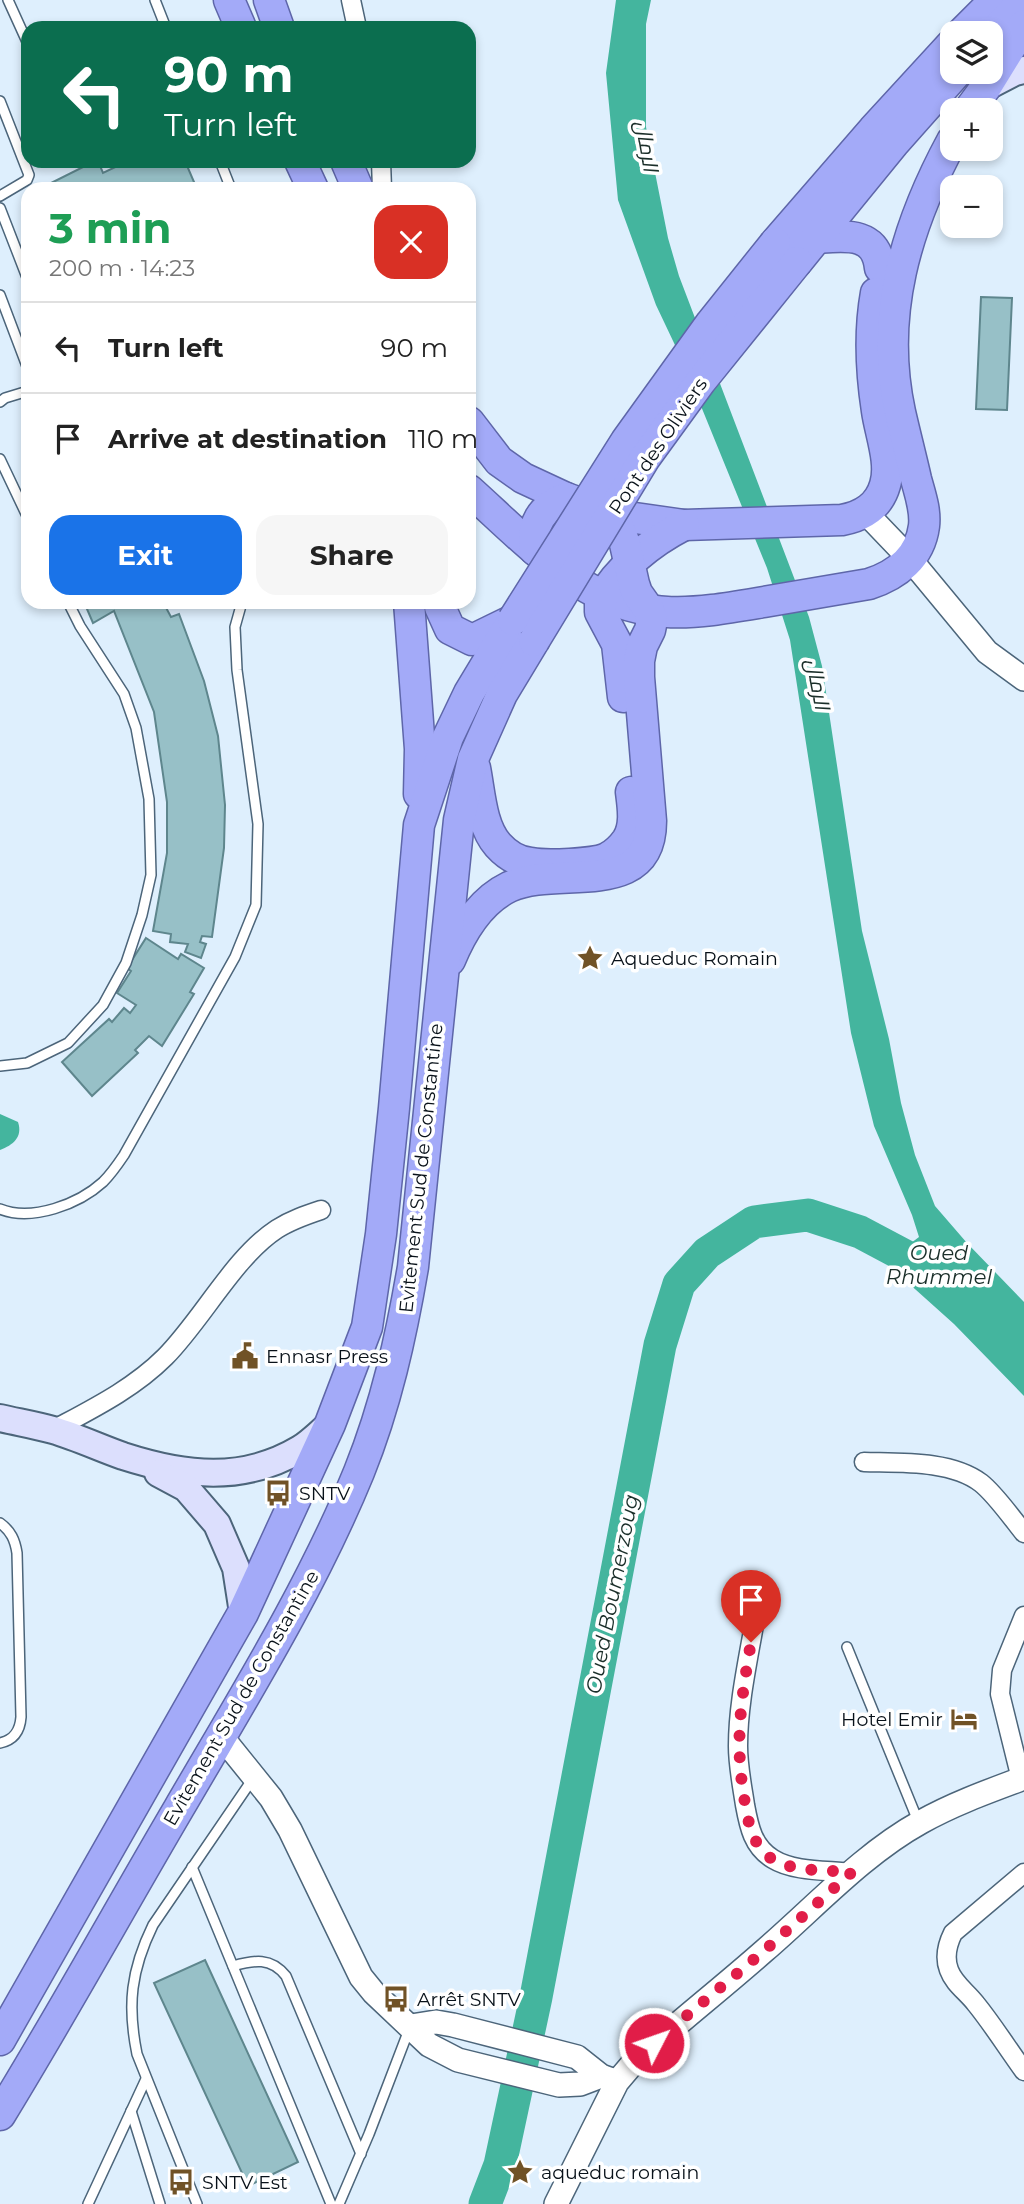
<!DOCTYPE html>
<html lang="en">
<head>
<meta charset="utf-8">
<style>
  :root { --surface:#fff; --page:#f6f6f6; --text:#222; --muted:#767676; --line:#e0e0e0; --accent:#1a73e8 }
  body { margin:0; font-family:Montserrat,Cairo,sans-serif; background:var(--page); color:var(--text); height:100vh; display:flex; flex-direction:column; font-size:26px; white-space:nowrap }
  * { box-sizing:border-box; margin:0 }
  p { font-size:23px; color:var(--muted) }
  .icon { flex:none; width:38px; height:38px; fill:none; stroke:currentColor; stroke-width:2; stroke-linecap:round; stroke-linejoin:round }
  .map { position:relative; flex:1; overflow:hidden }
  .sheet { position:absolute; left:21px; top:182px; width:455px; height:427px; display:flex; flex-direction:column; background:var(--surface); border-radius:21px; box-shadow:0 4px 10px #0003 }
  .sheet>* { flex:none }
  .hud { position:absolute; left:21px; top:21px; width:455px; height:147px; border-radius:21px; box-shadow:0 4px 10px #0003; background:#0b6e4f; color:#fff; overflow:hidden }
  .tools { position:absolute; left:940px; top:21px; display:grid; gap:14px }
  .tools a { display:grid; place-items:center; width:63px; height:63px; border-radius:14px; background:var(--surface); box-shadow:0 4px 10px #0003; font-size:35px }
  .pin { position:absolute; display:grid; place-items:center; width:60px; height:60px; color:#fff; margin:-72px -30px; border-radius:50% 50% 50% 0; rotate:-45deg; box-shadow:0 0 7px #0007 }
  .pin .icon { rotate:45deg }
  .me { position:absolute; width:77px; margin:-38px; rotate:49deg; stroke-linejoin:round; filter:drop-shadow(0 0 5px #0008) }
  .turn { display:flex; align-items:center; gap:24px; height:147px; padding:0 28px; font-size:32px }
  .turn .icon { width:91px; height:91px; stroke-width:2.5 }
  .turn b { display:block; font-size:49px; line-height:60px }
  .round { display:grid; place-items:center; flex:none; width:74px; height:74px; border-radius:21px; background:var(--page) }
  .head { display:flex; align-items:center; justify-content:space-between; height:119px; padding:0 28px }
  h1 { font-size:42px; font-weight:700; line-height:52px; color:#1e9e55 }
  .cta { display:flex; gap:14px; margin-top:auto; padding:14px 28px }
  .cta a { flex:1; height:80px; border-radius:21px; background:var(--accent); color:#fff; font-size:28px; font-weight:700; line-height:80px; text-align:center }
  .cta a+a { background:var(--page); color:var(--text) }
  ul { padding:0; list-style:none }
  li { display:flex; align-items:center; gap:21px; height:91px; padding:0 28px; border-top:2px solid var(--line) }
  li div { flex:1 }
  li b { display:block; font-size:26px }
  li em { font-style:normal }
  .map>svg:first-child { display:block }
</style>
</head>
<body>
<div class="map">
<svg width="1024" height="2204" viewBox="0 0 1024 2204">
  <rect width="100%" height="100%" fill="#deeffd"/>
  <g fill="#44b59e">
    <path d="M616 0H651L646 24V127L668 238 679 276 809 617 822 666 862 931 889 1039 901 1103 915 1155 935 1206 967 1243 1024 1302V1396L954 1324 877 1255 891 1236 907 1246 919 1237 912 1215 874 1126 851 1033 790 640 767 568 683 362 656 305 618 200 606 73Z"/>
    <path d="M0 1114 18 1122C23 1137 13 1145 0 1150Z"/>
  </g>
  <g fill="none" stroke-linecap="round" stroke-linejoin="round">
    <path stroke="#44b59e" stroke-width="33" d="M485 2204 500 2165 536 1997 660 1345 679 1284 707 1253 754 1222 808 1215 860 1232 926 1267"/>
  </g>
  <g fill="#97c0c7" stroke="#5e868d" stroke-width="2">
    <path d="M95 161H98L103 173 128 161H185L197 189H51L49 184Z"/>
    <path d="M981 297 1012 298 1007 410 976 409Z"/>
    <path d="M84 602H163L171 617 179 614 204 681 218 736 225 805 224 848 212 937 202 936 200 942 206 944 201 958 185 952 188 944 170 942 171 934 153 931 167 853V802L154 712 114 611 93 623Z"/>
    <path d="M146 938 178 959 181 954 204 968 190 992 194 994 162 1046 149 1036 135 1050 138 1053 92 1096 62 1062 109 1019 112 1022 124 1008 130 1013 136 1005 117 993 131 971 127 968Z"/>
    <path d="M205 1960 298 2162 248 2186 154 1983Z"/>
  </g>
  <g fill="none" stroke-linecap="round" stroke-linejoin="round">
    <g stroke="#4c657a" stroke-width="12">
      <g id="service">
        <path d="M8 0 28 44"/>
        <path d="M155 0 166 28"/>
        <path d="M0 101 29 175 27 180 0 196"/>
        <path d="M220 161 231 189"/>
        <path d="M0 208 28 280"/>
        <path d="M0 295 28 369"/>
        <path d="M0 402 5 398 28 391"/>
        <path d="M0 459 28 518"/>
        <path d="M0 1066 27 1063 68 1043 103 1005 126 963 142 915 151 875 149 799 136 728 124 694 80 626 68 602"/>
        <path d="M0 1209C32 1222 79 1204 103 1182 111 1174 118 1164 124 1155L235 957 256 905 258 824 237 670 235 627 242 602"/>
        <path d="M0 1523C11 1531 15 1540 17 1553L21 1717C20 1731 14 1740 0 1743"/>
        <path d="M847 1647 918 1821"/>
        <path d="M192 1867 331 2204"/>
        <path d="M233 1966C254 1960 271 1957 286 1976L361 2154"/>
        <path d="M131 2111 160 2204"/>
        <path d="M88 2204 146 2079"/>
        <path d="M197 2204 137 2054C127 2005 131 1970 153 1925L254 1777"/>
        <path d="M339 2204 369 2134 410 2027"/>
      </g>
    </g>
    <g stroke="#4c657a" stroke-width="21">
      <g id="minor">
        <path d="M351 0 357 28"/>
        <path d="M381 161 382 189"/>
        <path d="M53 1430C92 1409 133 1389 165 1357 202 1320 234 1257 277 1229 291 1220 306 1215 321 1210"/>
        <path d="M864 1462C899 1463 951 1460 981 1483 995 1494 1012 1518 1024 1533"/>
        <path d="M755 1619C748 1661 738 1704 738 1746 738 1766 742 1785 745 1805 749 1827 753 1847 773 1859 794 1872 828 1870 852 1873"/>
        <path d="M1021 1779 1000 1694 1002 1670 1024 1616"/>
        <path d="M1024 1873 953 1933C947 1945 944 1957 949 1970 954 1984 967 1992 976 2004 993 2025 1008 2049 1024 2071"/>
      </g>
    </g>
    <g stroke="#4c657a" stroke-width="26">
      <g id="tertiary">
        <path d="M866 513 910 559 987 652 1024 679"/>
        <path d="M221 1736 271 1798 290 1830 361 1977 374 1993 429 2045 458 2060 559 2085 580 2084 601 2076"/>
        <path d="M411 2026 436 2022 453 2025 577 2057 601 2076 615 2081"/>
        <path d="M556 2204 617 2082 634 2062C676 2024 721 1989 764 1951 814 1908 863 1854 921 1822 953 1804 989 1791 1024 1778"/>
      </g>
    </g>
    <g stroke="#4c657a" stroke-width="30">
      <g id="secondary">
        <path d="M986 87 1015 72 1024 70"/>
        <path d="M0 1418C17 1422 35 1425 53 1430 77 1437 100 1448 123 1456 185 1476 243 1483 300 1449 310 1443 320 1433 329 1425"/>
        <path d="M158 1473 186 1488 217 1524 236 1568 243 1613"/>
      </g>
    </g>
    <g stroke="#5e66a9" stroke-width="33">
      <g id="trunk">
        <path d="M229 0 241 28"/>
        <path d="M269 0 279 28"/>
        <path d="M962 33 995 0"/>
        <path d="M990 36 1024 0"/>
        <path d="M969 110 986 87 1024 25"/>
        <path d="M300 161 313 189"/>
        <path d="M346 161 358 189"/>
        <path d="M817 238C845 236 876 231 880 268"/>
        <path d="M775 243 873 130 952 44"/>
        <path d="M797 262 894 143 957 72"/>
        <path d="M469 422 499 461 523 478 566 498 614 515 684 525 842 520C863 516 879 506 885 485 892 463 880 433 877 411 871 372 869 332 876 293"/>
        <path d="M469 490C507 524 543 562 588 588 649 623 698 613 764 602 799 596 834 590 869 584 897 575 920 557 924 526 926 510 920 494 916 479 911 457 905 434 900 412 879 315 906 226 952 141"/>
        <path d="M535 550C531 525 541 507 566 498"/>
        <path d="M409 602 420 749 419 794"/>
        <path d="M440 602V607L450 629 472 640 513 620"/>
        <path d="M623 697 617 644 600 612V601C618 568 651 542 684 525"/>
        <path d="M475 768C480 793 481 826 498 845 507 855 519 862 531 863 546 866 594 864 607 858 615 854 622 847 627 840 636 826 633 808 631 792"/>
        <path d="M450 960C462 931 480 901 509 887 558 864 651 901 651 821L639 677V661L642 646 650 630 652 620 649 610 637 593 634 584 625 544 614 515"/>
        <path d="M0 2040 243 1613 330 1424 367 1327 381 1234 394 1108 419 825 448 737 469 693 513 620"/>
        <path d="M0 2115C62 2014 119 1910 179 1808 243 1698 311 1589 359 1472 386 1405 401 1337 413 1267L459 820 473 759 502 694 534 641"/>
      </g>
    </g>
    <use href="#service" stroke="#fff" stroke-width="9"/>
    <use href="#minor" stroke="#fff" stroke-width="18"/>
    <use href="#tertiary" stroke="#fff" stroke-width="23"/>
    <use href="#secondary" stroke="#dcdffd" stroke-width="26"/>
    <use href="#trunk" stroke="#a3aaf8" stroke-width="30"/>
    <g stroke="#5e66a9" stroke-width="33" stroke-linecap="butt">
      <g id="trunk-bridge">
        <path d="M513 620 626 441 711 323 775 243"/>
        <path d="M534 641 645 458 701 381 797 262"/>
      </g>
    </g>
    <use href="#trunk-bridge" stroke="#a3aaf8" stroke-width="30"/>
  </g>
  <g fill="none" stroke-linecap="round" stroke-linejoin="round">
    <path stroke="#e11d48" stroke-width="12" stroke-dasharray="0 21.6" d="M654 2043 764 1951 852 1872C827 1870 794 1872 772 1859 752 1845 749 1825 745 1803 734 1742 741 1701 751 1642"/>
  </g>
  <defs>
    <g id="sight-bare" transform="scale(2.1)"><path d="M0-6L1.8-2.2L6-1.7L2.9 1.2L3.7 5.4L0 3.3L-3.7 5.4L-2.9 1.2L-6-1.7L-1.8-2.2Z" fill="#705226" stroke="#fff" stroke-width="2.5" paint-order="stroke"/></g>
    <g id="civic-bare" transform="scale(2.1)"><path d="M-.6-6.5H3V-4.5H.6V-3L4-1V1h2V6H-6V1h2V-1L-.6-3ZM-1.2 2.5V6h2.4V2.5Z" fill="#705226" stroke="#fff" stroke-width="2.5" paint-order="stroke"/></g>
    <g id="bus-bare" transform="scale(2.1)"><path d="M-5-6H5V4H4V6H2V4H-2V6H-4V4H-5ZM-3.5-4V0h7V-4ZM-3.5 1.2v1.5H-2V1.2ZM2 1.2v1.5H3.5V1.2Z" fill="#705226" stroke="#fff" stroke-width="2.5" paint-order="stroke"/></g>
    <g id="hotel-bare" transform="scale(2.1)"><path d="M-6-4.5h1.5V1H6V5H4.5V3h-9V5H-6ZM-4 0a1.8 1.8 0 1 1 3.6 0ZM.5 0V-2.5h3Q6-2.5 6 0Z" fill="#705226" stroke="#fff" stroke-width="2.5" paint-order="stroke"/></g>
  </defs>
  <g fill-rule="evenodd">
    <use href="#sight-bare" x="590" y="958"/>
    <use href="#civic-bare" x="245" y="1356"/>
    <use href="#bus-bare" x="278" y="1493"/>
    <use href="#hotel-bare" x="964" y="1719"/>
    <use href="#bus-bare" x="396" y="1999"/>
    <use href="#sight-bare" x="520" y="2172"/>
    <use href="#bus-bare" x="181" y="2182"/>
  </g>
  <g text-anchor="middle" dominant-baseline="central" stroke-width="7" stroke-linejoin="round" paint-order="stroke">
    <g font-size="19" fill="#081119" stroke="#fff">
      <text transform="translate(658 446) rotate(-56)">Pont des Oliviers</text>
      <text transform="translate(421 1168) rotate(-84)">Evitement Sud de Constantine</text>
      <text transform="translate(241 1698) rotate(-60)">Evitement Sud de Constantine</text>
    </g>
    <g font-size="19" fill="#081119" stroke="#fff" text-anchor="start">
      <text x="611" y="958">Aqueduc Romain</text>
      <text x="266" y="1356">Ennasr Press</text>
      <text x="299" y="1493">SNTV</text>
      <text x="943" y="1719" text-anchor="end">Hotel Emir</text>
      <text x="417" y="1999">Arrêt SNTV</text>
      <text x="541" y="2172">aqueduc romain</text>
      <text x="202" y="2182">SNTV Est</text>
    </g>
    <g font-size="21" font-style="italic" fill="#1a2e29" stroke="#fff">
      <text transform="translate(647 146) rotate(80)">الرمال</text>
      <text transform="translate(818 684) rotate(79)">الرمال</text>
      <text x="939" y="1252">Oued<tspan x="939" dy="24">Rhummel</tspan></text>
      <text transform="translate(612 1594) rotate(-79)">Oued Boumerzoug</text>
    </g>
  </g>
</svg>
<div class="tools">
<a><svg class="icon" aria-label="layers" viewBox="0 0 24 24"><path d="M12 4l9 5-9 5-9-5zM3 14l9 5 9-5"/></svg></a>
<a>+</a>
<a>−</a>
</div>
<div class="pin" style="left:751px;top:1642px;background:#d93025"><svg class="icon" aria-label="arrive" viewBox="0 0 24 24"><path d="M6 21V4h12l-3 4 3 4H6"/></svg></div>
<svg class="me" style="left:654px;top:2043px" viewBox="-20 -20 40 40"><circle r="17" fill="#e11d48" stroke="#fff" stroke-width="3"/><path d="M0-11L8 9 0 5-8 9z" fill="#fff"/></svg>
<div class="hud">
<div class="turn"><svg class="icon" aria-label="left" viewBox="0 0 24 24"><path d="M17 20v-9H6M10 6l-5 5 5 5"/></svg><div><b>90 m</b>Turn left</div></div>
</div>
<section class="sheet">
<div class="head"><div><h1>3 min</h1><p>200 m · 14:23</p></div><a class="round" style="background:#d93025;color:#fff"><svg class="icon" aria-label="close" viewBox="0 0 24 24"><path d="M6 6l12 12M18 6L6 18"/></svg></a></div>
<ul>
<li><svg class="icon" aria-label="left" viewBox="0 0 24 24"><path d="M17 20v-9H6M10 6l-5 5 5 5"/></svg><div><b>Turn left</b></div><em>90 m</em></li>
<li><svg class="icon" aria-label="arrive" viewBox="0 0 24 24"><path d="M6 21V4h12l-3 4 3 4H6"/></svg><div><b>Arrive at destination</b></div><em>110 m</em></li>
</ul>
<div class="cta"><a>Exit</a><a>Share</a></div>
</section>
</div>
</body>
</html>
